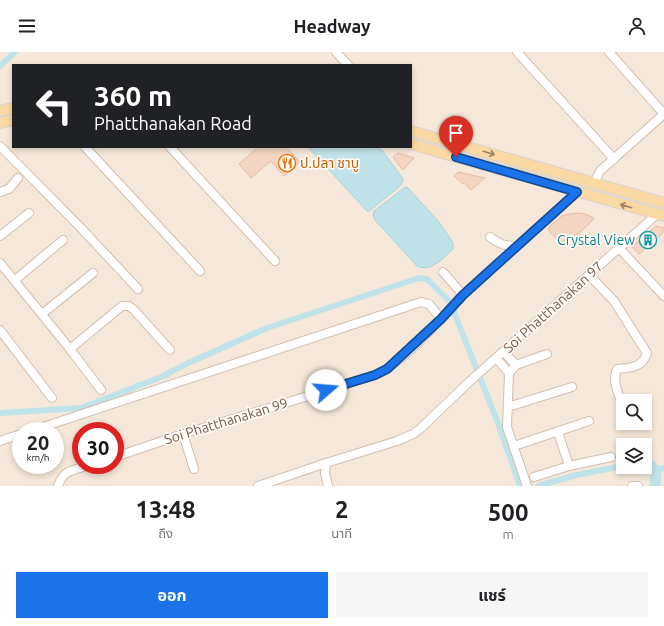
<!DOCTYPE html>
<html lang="th">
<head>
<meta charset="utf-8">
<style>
  :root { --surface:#fff; --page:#f6f6f6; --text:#202124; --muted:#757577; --accent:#1a73e8 }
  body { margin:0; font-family:Ubuntu,"Noto Sans Thai",sans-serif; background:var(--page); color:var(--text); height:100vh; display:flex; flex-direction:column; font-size:15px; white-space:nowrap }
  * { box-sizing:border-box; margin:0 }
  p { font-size:13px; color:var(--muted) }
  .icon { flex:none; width:22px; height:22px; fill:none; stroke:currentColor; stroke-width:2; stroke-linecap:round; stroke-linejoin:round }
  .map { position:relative; height:434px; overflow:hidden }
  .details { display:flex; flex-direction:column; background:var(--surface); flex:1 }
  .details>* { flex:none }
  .guide { position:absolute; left:12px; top:12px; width:400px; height:84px; border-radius:0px; box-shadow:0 2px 6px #0003; background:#202124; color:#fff; overflow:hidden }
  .fabs { position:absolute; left:616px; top:342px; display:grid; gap:8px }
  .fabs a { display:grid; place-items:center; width:36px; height:36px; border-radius:0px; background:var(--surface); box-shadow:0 2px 6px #0003; font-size:20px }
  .speed { position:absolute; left:12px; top:370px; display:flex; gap:8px; font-size:20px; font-weight:700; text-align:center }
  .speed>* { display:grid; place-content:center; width:52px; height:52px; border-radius:50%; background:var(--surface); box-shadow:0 2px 6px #0003; line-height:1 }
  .speed small { font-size:10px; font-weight:400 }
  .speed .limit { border:6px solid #d22; background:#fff; color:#111 }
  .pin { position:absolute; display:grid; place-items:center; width:34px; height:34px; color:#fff; margin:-41px -17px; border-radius:50% 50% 50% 0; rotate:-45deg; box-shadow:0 0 4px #0007 }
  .pin .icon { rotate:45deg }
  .me { position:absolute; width:44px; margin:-22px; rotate:72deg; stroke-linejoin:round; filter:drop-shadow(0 0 3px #0008) }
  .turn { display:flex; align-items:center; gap:14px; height:84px; padding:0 16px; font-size:18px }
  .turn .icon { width:52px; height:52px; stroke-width:2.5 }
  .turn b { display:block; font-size:28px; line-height:34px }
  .eta { display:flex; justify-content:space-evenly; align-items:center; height:68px; text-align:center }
  .eta b { font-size:24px; font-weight:700; line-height:28px }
  .primary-button { display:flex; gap:8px; margin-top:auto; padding:8px 16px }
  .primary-button a { flex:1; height:46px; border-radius:0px; background:var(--accent); color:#fff; font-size:16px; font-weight:700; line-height:46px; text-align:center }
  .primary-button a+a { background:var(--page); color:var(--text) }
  header { display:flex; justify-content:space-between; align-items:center; height:52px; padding:0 16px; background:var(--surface); font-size:18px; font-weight:700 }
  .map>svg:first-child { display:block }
</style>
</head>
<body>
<header><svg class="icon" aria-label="menu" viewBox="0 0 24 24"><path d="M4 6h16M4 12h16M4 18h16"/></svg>Headway<svg class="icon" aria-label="person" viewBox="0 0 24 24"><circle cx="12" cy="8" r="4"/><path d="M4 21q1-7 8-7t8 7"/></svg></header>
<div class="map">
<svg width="664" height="434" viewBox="0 0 664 434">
  <rect width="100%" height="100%" fill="#fdf6ec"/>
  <path fill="#f5e8da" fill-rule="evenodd" d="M0 0H664V434H0ZM13 13H411V95H13ZM623 349H645V371H623ZM21 379H55V413H21ZM81 379H115V413H81ZM623 393H645V415H623Z"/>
  <g fill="#bfe3e8" stroke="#a5d3da">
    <path d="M308 95H373L382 98 403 127 402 131 399 135 369 159H367Z"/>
    <path d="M407 135 439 170 453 191V197C444 205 431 221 417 214L375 168 373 163 374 159 404 136Z"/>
  </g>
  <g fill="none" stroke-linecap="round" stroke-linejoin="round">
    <g stroke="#bfe3e8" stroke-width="6">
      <path d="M0 14 15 0"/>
      <path d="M0 361 81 356 161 325 188 311 267 276 419 226 427 227 450 250 498 371 520 434"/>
      <path d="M645 410 653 412 656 418 664 416"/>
      <path d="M538 434 576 423 623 414"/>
    </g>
    <path stroke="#bfe3e8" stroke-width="11" d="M655 434 656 418"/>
  </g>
  <g fill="#f3d5c3" stroke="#e6bba3">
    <path d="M454 63 462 72 455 78 447 69Z"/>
    <path d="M258 95H286L300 110 284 124 271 109 251 126 239 112Z"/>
    <path d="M398 101 414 106 403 118 393 105Z"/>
    <path d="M458 120 472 123 485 126 471 138 464 131 463 132 454 124Z"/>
    <path d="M578 161 585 162 594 166 590 171 580 180 562 192H561L550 180 548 177 549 175 562 164 569 162Z"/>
    <path d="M656 174 664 176V180L639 202 632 195Z"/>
  </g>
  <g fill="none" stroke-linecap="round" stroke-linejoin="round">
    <g stroke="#d1beb0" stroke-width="10">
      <g id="minor">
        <path d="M336 0 348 13"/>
        <path d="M517 0 614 107"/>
        <path d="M0 94 80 175 138 237"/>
        <path d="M85 95 200 219"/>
        <path d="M170 95 275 209"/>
        <path d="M594 131 600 119 664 62 609 0"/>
        <path d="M0 140 9 137 18 126"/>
        <path d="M0 184 29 161"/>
        <path d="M490 185C495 188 499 192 505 193 510 194 511 193 515 196"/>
        <path d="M619 196 664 244"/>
        <path d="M0 211 70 297 101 338"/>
        <path d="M443 220 463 243"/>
        <path d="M589 223 614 249 647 301C642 316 631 316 617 317 613 327 616 335 619 344"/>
        <path d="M15 228 63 188"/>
        <path d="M42 262 93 221"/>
        <path d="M0 278 52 346"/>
        <path d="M70 297 122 254H129L134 258 170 298"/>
        <path d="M504 300 516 313"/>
        <path d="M496 306 509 321"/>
        <path d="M508 355 572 335"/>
        <path d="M31 379 421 250 429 252 441 267"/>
        <path d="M558 380 569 414"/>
        <path d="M183 382 194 417"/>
        <path d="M0 389 21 382"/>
        <path d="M514 394 589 369"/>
        <path d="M115 405 183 382 276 354 375 323C409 307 436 270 462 244 499 208 540 176 577 140"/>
        <path d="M534 425 569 414 611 405"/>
        <path d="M58 434C63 417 75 418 90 413"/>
        <path d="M258 434 326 411"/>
        <path d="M328 434 325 421 326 411 397 389 413 382 421 376 469 330 656 163"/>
        <path d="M527 434 507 375 509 321 516 313 547 302"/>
        <path d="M632 434H638"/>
      </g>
    </g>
    <g stroke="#dad1cd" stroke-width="12">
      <g id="major">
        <path d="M0 59 13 56"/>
        <path d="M0 71 13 68"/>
        <path d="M411 79 664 151"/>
        <path d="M411 92 664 164"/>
      </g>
    </g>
    <use href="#minor" stroke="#fff" stroke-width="8"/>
    <use href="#major" stroke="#fbd9a5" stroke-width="10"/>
  </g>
  <defs><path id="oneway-shaft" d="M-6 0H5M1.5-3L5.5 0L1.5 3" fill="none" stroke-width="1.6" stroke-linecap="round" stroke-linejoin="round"/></defs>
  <g stroke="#a18267">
    <use href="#oneway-shaft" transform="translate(489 101) rotate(16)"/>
    <use href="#oneway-shaft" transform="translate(626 154) rotate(-164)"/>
  </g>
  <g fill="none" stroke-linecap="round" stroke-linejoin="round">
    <g stroke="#114b97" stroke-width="10">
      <path id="route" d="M326 338 375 323 387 317 441 267 463 243 577 140 456 105"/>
    </g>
    <use href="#route" stroke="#1a73e8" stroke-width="7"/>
  </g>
  <defs>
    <g id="restaurant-ring" transform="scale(0.9)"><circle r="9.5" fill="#fffaf3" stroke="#e8710a" stroke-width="1.5"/><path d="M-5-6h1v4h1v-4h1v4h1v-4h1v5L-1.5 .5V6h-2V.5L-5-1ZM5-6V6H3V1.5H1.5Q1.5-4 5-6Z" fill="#e8710a"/></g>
    <g id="building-ring" transform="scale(0.9)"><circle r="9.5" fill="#fffaf3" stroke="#0f9aa8" stroke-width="1.5"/><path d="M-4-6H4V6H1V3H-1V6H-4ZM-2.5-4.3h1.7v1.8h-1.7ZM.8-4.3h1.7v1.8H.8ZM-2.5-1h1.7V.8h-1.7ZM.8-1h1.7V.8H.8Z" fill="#0f9aa8"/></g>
  </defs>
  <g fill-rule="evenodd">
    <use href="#restaurant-ring" x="287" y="111"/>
    <use href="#building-ring" x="648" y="188"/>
  </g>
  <g text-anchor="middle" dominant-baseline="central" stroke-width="3.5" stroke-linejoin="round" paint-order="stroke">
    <g font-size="14" fill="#c56008" stroke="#fffaf3" text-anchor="start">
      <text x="300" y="111">ป.ปลา ชาบู</text>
    </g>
    <g font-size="14" fill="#0d838f" stroke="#fffaf3" text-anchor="end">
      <text x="635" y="188">Crystal View</text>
    </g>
    <g font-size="14" fill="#7a5c4d" stroke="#fffaf3">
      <text transform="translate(553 255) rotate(-42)">Soi Phatthanakan 97</text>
      <text transform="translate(226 369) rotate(-17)">Soi Phatthanakan 99</text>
    </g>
  </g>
</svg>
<div class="fabs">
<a><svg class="icon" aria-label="search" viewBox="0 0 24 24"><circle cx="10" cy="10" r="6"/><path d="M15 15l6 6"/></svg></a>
<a><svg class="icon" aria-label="layers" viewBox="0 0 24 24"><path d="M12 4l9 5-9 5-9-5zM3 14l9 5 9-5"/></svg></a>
</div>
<div class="speed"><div>20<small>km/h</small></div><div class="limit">30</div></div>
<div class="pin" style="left:456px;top:105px;background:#d93025"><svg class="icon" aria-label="arrive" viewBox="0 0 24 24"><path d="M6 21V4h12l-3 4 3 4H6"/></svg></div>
<svg class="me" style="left:326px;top:338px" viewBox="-20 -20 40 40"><circle r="19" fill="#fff"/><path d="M0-13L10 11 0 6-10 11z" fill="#1a73e8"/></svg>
<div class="guide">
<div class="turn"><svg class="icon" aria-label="left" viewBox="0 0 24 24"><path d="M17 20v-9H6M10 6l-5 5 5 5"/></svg><div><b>360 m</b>Phatthanakan Road</div></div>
</div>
</div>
<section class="details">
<div class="eta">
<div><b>13:48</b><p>ถึง</p></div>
<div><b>2</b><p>นาที</p></div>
<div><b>500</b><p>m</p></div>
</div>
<div class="primary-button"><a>ออก</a><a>แชร์</a></div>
</section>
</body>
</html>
